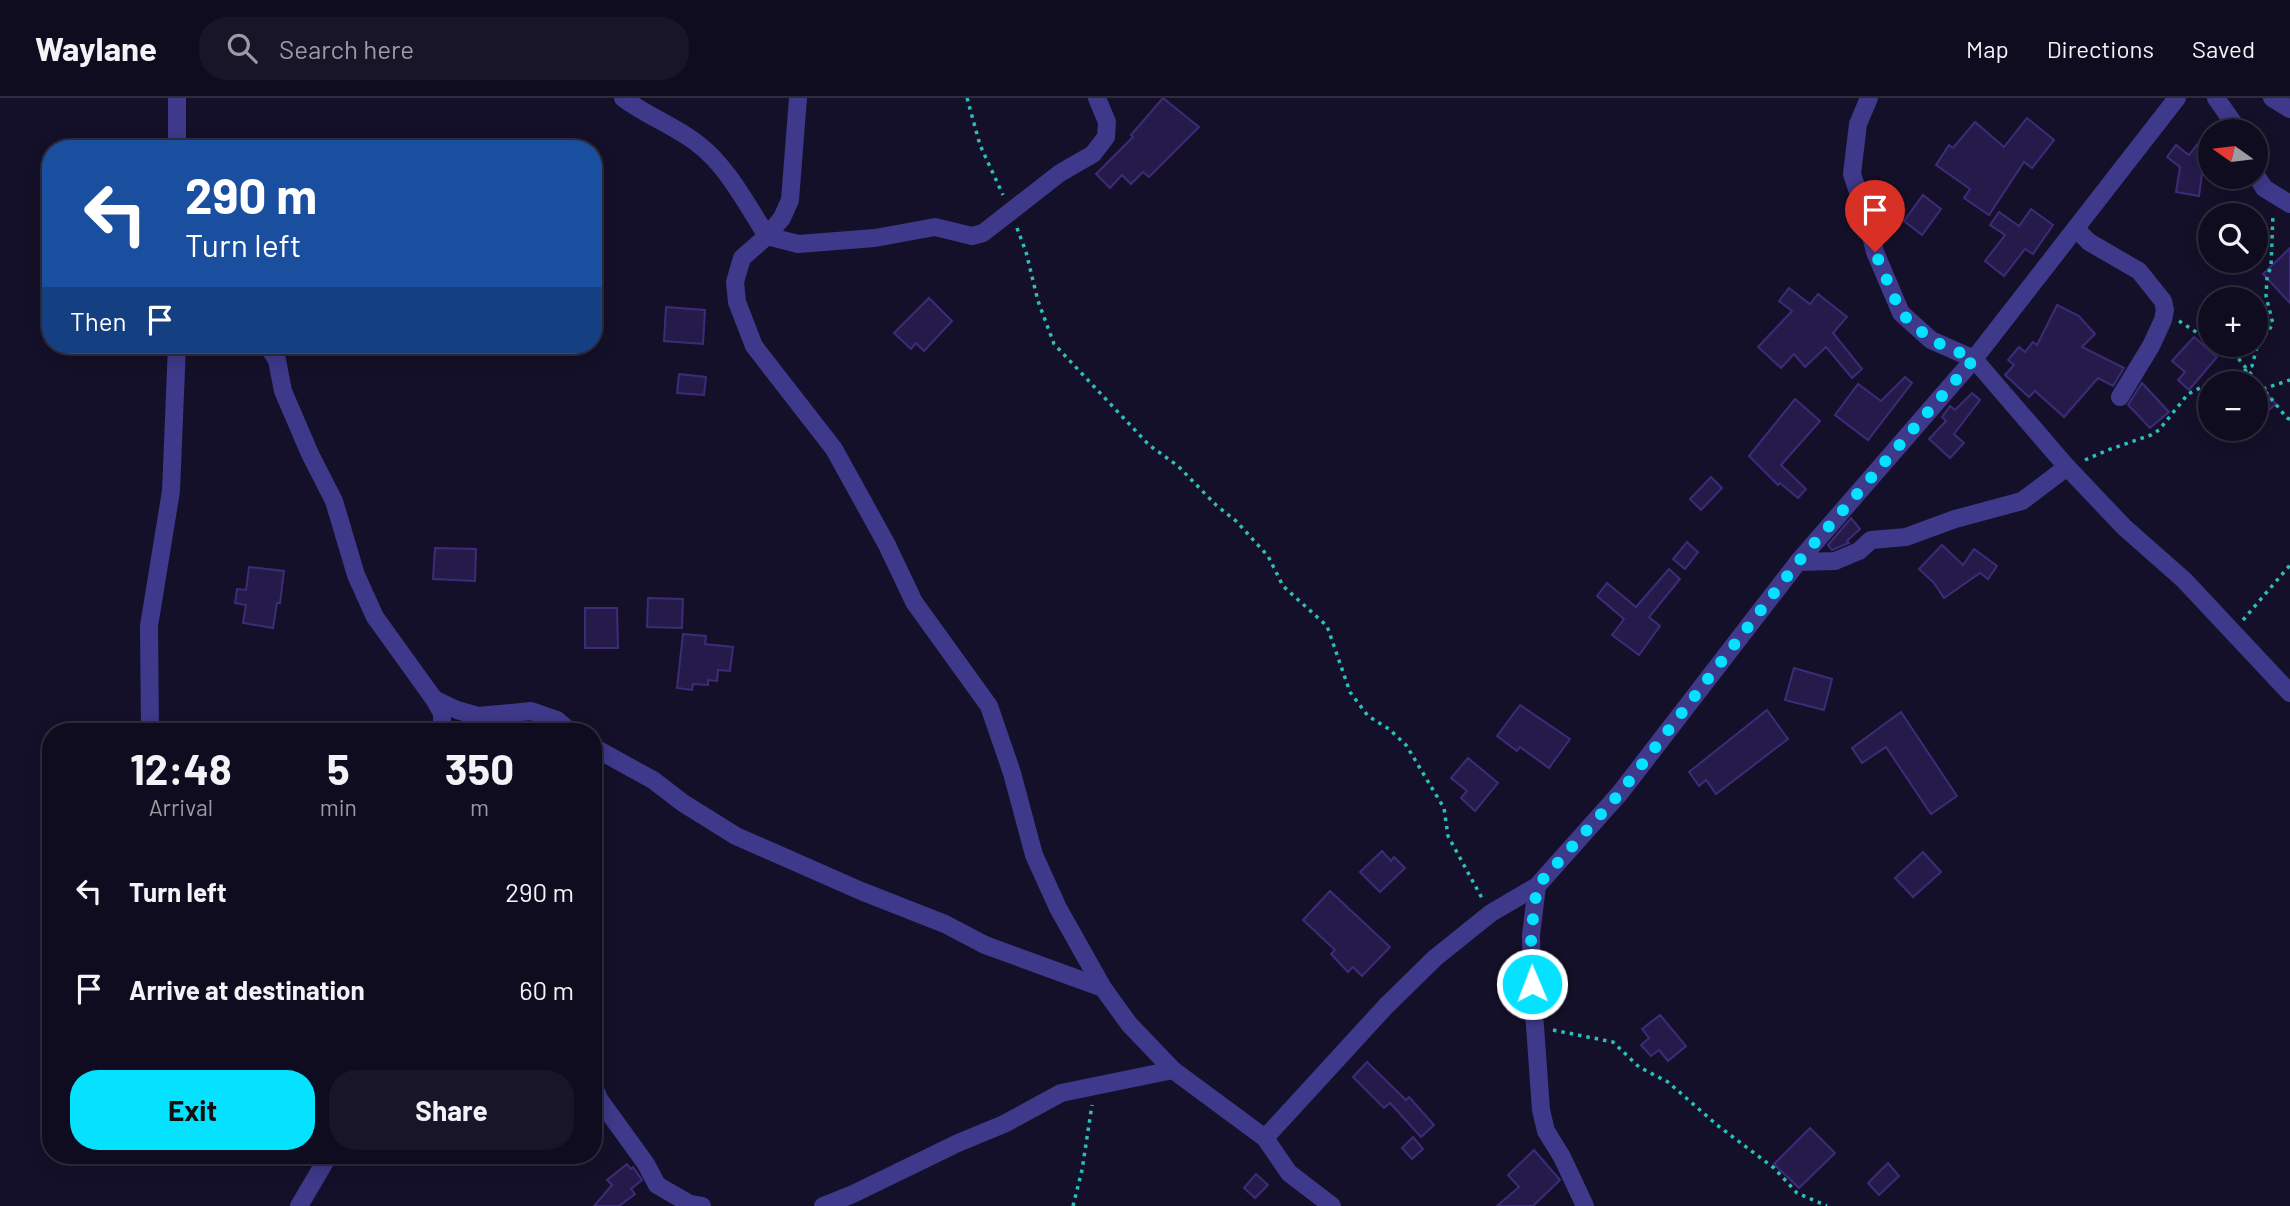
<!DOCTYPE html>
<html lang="en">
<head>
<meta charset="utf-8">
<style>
  :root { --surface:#0f0c1f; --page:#181528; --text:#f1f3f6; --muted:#9b9ba4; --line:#2f2c3d; --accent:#04e2ff }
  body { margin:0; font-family:Barlow,sans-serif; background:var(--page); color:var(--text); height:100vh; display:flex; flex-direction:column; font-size:26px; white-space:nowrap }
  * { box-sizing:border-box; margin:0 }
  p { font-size:23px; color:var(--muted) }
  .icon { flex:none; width:38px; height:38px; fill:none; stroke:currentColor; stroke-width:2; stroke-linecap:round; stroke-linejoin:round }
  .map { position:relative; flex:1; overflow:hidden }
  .drawer { position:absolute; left:42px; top:625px; width:560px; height:441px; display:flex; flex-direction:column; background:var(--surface); border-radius:28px; box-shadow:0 4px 18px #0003,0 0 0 2px var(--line) }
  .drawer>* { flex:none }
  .hud { position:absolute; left:42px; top:42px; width:560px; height:214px; border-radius:28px; box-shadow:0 4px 18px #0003,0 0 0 2px var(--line); background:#1a4fa0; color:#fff; overflow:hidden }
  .needle { width:46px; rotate:284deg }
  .controls { position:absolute; left:2198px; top:21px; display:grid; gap:14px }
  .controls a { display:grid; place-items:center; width:70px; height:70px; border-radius:50%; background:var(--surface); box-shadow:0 4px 18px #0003,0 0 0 2px var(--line); font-size:35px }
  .pin { position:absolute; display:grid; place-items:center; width:60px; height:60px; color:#fff; margin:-72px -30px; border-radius:50% 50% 50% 0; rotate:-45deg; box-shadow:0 0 7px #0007 }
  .pin .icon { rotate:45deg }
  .me { position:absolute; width:77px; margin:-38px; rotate:359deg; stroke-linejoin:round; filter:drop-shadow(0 0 5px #0008) }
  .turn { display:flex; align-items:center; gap:24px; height:147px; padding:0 28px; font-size:32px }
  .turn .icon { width:91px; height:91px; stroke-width:2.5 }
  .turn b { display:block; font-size:49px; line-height:60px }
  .then { display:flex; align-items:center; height:66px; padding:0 28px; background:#0003; gap:14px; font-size:26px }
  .eta { display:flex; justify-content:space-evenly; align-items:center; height:119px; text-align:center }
  .eta b { font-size:42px; font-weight:700; line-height:49px }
  .action { display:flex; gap:14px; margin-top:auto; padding:14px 28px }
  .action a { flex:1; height:80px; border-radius:28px; background:var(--accent); color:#111; font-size:28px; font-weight:700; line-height:80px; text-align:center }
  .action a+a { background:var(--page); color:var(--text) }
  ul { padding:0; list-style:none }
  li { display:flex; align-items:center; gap:21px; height:98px; padding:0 28px }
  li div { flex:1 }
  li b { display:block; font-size:26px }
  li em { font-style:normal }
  header { display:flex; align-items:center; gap:42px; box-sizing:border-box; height:98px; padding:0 35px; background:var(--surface); border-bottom:2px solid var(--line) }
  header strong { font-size:33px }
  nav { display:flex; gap:38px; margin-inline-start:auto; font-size:24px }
  .search { width:490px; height:63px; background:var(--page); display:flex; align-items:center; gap:18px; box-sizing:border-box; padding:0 24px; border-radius:28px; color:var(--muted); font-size:26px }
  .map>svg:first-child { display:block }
</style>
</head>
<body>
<header>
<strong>Waylane</strong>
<div class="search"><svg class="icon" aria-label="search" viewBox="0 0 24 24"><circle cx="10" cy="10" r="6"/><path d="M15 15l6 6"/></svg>Search here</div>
<nav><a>Map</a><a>Directions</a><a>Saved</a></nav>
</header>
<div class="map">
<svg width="2290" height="1108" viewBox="0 0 2290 1108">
  <rect width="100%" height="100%" fill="#141029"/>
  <g fill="#251b4b" stroke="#3c2c78" stroke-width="2">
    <path d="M1163 0 1199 29 1149 79 1143 74 1131 86 1122 77 1110 90 1096 76 1133 39 1131 37Z"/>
    <path d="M2027 20 2054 42 2032 70 2024 64 1989 117 1964 100 1970 91 1936 67 1949 47 1953 50 1975 24 2004 49Z"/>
    <path d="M2210 30V65L2204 60 2199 98 2176 94 2180 69 2167 59 2176 47 2189 57Z"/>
    <path d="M1923 97 1941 111 1922 137 1904 123Z"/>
    <path d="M2031 111 2053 127 2033 156 2025 151 2004 178 1985 163 2005 137 1990 127 1999 114 2019 128Z"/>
    <path d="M2290 150V205L2263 176Z"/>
    <path d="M1789 190 1810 206 1818 196 1847 219 1833 235 1862 271 1852 280 1826 249 1805 269 1794 256 1781 270 1758 249 1792 213 1779 203Z"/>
    <path d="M929 200 952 223 924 253 916 245 911 251 894 235Z"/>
    <path d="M2057 207 2079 218 2095 236 2082 249 2124 270 2113 288 2098 280 2064 319 2035 293 2029 299 2005 277 2014 267 2008 262 2019 249 2025 254 2033 244 2037 247Z"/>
    <path d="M666 209 705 212 703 246 664 243Z"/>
    <path d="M2194 239 2217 259 2189 292 2178 282 2185 274 2172 263Z"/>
    <path d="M679 276 706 279 704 297 677 295Z"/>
    <path d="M1905 279 1912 285 1868 342 1835 317 1858 286 1881 303Z"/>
    <path d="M2142 285 2169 314 2150 330 2128 307Z"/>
    <path d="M1972 295 1980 302 1954 336 1964 345 1950 360 1929 341 1946 323 1942 319 1950 308 1955 312Z"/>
    <path d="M2266 295 2276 306 2256 323V304Z"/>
    <path d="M1795 301 1820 323 1781 367 1806 391 1798 400 1780 385 1778 387 1749 358Z"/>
    <path d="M1711 379 1722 390 1701 412 1690 401Z"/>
    <path d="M1851 420 1860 431 1847 443 1849 445 1832 452 1828 447Z"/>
    <path d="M1687 444 1698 454 1685 471 1673 461Z"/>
    <path d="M1942 447 1963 467 1974 451 1997 468 1988 481 1980 475 1944 500 1934 485 1919 471Z"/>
    <path d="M435 450 476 451 475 483 433 481Z"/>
    <path d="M249 469 284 473 280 505H277L273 530 243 525 246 507 235 505 237 491 246 492Z"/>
    <path d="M1669 471 1680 481 1649 519 1660 528 1639 557 1612 537 1624 521 1597 498 1607 485 1636 509Z"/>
    <path d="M648 500 683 501 682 530 647 529Z"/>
    <path d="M585 510H617L618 550H585Z"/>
    <path d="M683 536 706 538 705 546 733 549 730 573 718 572 717 583 708 582V587L693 586 692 592 677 590Z"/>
    <path d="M1794 570 1832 581 1824 612 1785 602Z"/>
    <path d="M1520 607 1570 641 1549 670 1520 649 1517 653 1497 638Z"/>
    <path d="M1767 612 1788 641 1716 696 1706 682 1699 688 1689 674Z"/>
    <path d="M1901 614 1957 698 1931 716 1886 649 1862 665 1852 650Z"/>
    <path d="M1468 660 1498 685 1475 713 1461 700 1467 693 1451 680Z"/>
    <path d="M1382 753 1391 763 1394 759 1405 770 1380 794 1360 774Z"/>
    <path d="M1923 754 1941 774 1913 799 1895 780Z"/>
    <path d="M1330 793 1390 849 1362 878 1353 869 1348 874 1331 856 1335 852 1303 822Z"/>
    <path d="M1660 917 1686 948 1668 963 1659 952 1651 958 1641 947 1649 940 1642 931Z"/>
    <path d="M1367 964 1406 1002 1409 999 1434 1027 1421 1039 1390 1005 1384 1010 1353 979Z"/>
    <path d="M1810 1030 1835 1055 1799 1090 1774 1066Z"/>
    <path d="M1413 1039 1423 1051 1412 1061 1402 1050Z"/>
    <path d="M1534 1052 1560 1082 1533 1108H1497L1519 1089 1508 1077Z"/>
    <path d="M1888 1065 1899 1078 1879 1097 1868 1085Z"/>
    <path d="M627 1066 631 1071 633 1069 642 1082 631 1091 635 1096 619 1108H594L612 1087 607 1082Z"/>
    <path d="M1256 1076 1268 1087 1255 1100 1244 1090Z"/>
  </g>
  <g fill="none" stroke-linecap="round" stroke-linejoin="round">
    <g stroke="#2cbfb8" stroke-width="3.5" stroke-dasharray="3.5 5" stroke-linecap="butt">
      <path d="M967 0 980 47 1003 97"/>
      <path d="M1017 130 1026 154 1038 203 1054 246 1149 347 1178 368 1216 407 1236 423 1268 458 1283 488 1327 528 1350 594 1368 618 1389 631 1406 647 1444 710 1448 738 1483 802"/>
      <path d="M2179 223 2210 243"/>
      <path d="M2218 247 2228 250 2233 254 2287 320 2290 321"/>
      <path d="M2263 291 2290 282"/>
      <path d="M2085 362 2108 352 2151 337 2159 332 2188 296 2228 276 2247 272 2252 268 2257 249 2273 226 2266 198 2267 180 2271 168 2273 116"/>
      <path d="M2243 522 2290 467"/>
      <path d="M1553 932 1613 944 1639 969 1668 984 1717 1027 1774 1070 1797 1095 1827 1108"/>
      <path d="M1073 1108 1082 1072 1092 1007"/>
    </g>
    <g stroke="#3e398a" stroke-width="18">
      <path d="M623 0C647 18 675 28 698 46 728 69 747 107 767 138L798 146 875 140 935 129 972 138 983 135 1060 75 1093 56 1106 39 1107 24 1097 0"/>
      <path d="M798 0 790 102 782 120 767 138 742 160 735 184 737 204 754 248 834 351 887 447 914 504 989 608 1012 675 1034 757 1058 810 1103 890 1129 926 1173 972 1265 1040 1289 1075 1332 1108"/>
      <path d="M1869 0 1858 26 1852 76 1866 118 1875 154 1901 215 1931 242 1974 261 2067 369 2124 429 2184 482 2290 595"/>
      <path d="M2216 0 2239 33"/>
      <path d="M2272 0 2290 11"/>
      <path d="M177 51V0"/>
      <path d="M2256 77 2264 90 2290 106"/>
      <path d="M2076 131 2089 144 2139 173 2163 203 2165 212 2163 222 2151 248 2120 299"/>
      <path d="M267 247 277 262 283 293 310 356 334 403 356 477 375 519 434 601 442 615V634"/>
      <path d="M1798 464 1835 463 1859 453 1871 442 1906 439 1955 421 2022 403 2067 369"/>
      <path d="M434 601 457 612 478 618 531 613 557 622 571 634"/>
      <path d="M150 634 149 528 171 393 177 247"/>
      <path d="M593 649 653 682 683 705 736 738 861 793 945 826 985 847 1103 890"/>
      <path d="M1537 788 1531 837 1532 886 1541 1012 1546 1033 1562 1059 1585 1108"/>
      <path d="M593 986 599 1001 646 1066 657 1087 690 1106 702 1108"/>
      <path d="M1265 1040 1386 908 1435 860 1491 815 1537 788 1620 695 1798 464 1974 261 2177 0"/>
      <path d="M299 1108 329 1057"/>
      <path d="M823 1108 853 1096 958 1045 1004 1026 1061 995 1173 972"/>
    </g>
  </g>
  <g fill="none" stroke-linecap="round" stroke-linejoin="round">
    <path stroke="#04e2ff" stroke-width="12" stroke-dasharray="0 21.6" d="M1532 886 1531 837 1537 788 1620 695 1798 464 1974 261 1931 242 1901 215 1875 154"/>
  </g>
</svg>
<div class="controls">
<a><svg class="needle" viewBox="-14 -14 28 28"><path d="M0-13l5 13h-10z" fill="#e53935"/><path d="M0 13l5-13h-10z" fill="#9b9ba4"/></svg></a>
<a><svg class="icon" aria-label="search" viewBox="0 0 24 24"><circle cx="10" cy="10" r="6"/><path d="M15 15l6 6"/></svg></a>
<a>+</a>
<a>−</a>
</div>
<div class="pin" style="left:1875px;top:154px;background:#d93025"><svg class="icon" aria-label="arrive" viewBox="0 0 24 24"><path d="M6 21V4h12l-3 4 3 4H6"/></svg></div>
<svg class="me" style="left:1532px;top:886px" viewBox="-20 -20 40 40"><circle r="17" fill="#04e2ff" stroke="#fff" stroke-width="3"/><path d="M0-11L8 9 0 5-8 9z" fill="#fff"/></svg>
<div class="hud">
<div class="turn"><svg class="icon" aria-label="left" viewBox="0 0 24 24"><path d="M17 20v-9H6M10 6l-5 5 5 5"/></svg><div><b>290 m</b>Turn left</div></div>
<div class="then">Then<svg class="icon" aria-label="arrive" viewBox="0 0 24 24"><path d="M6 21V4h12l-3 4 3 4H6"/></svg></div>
</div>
<section class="drawer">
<div class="eta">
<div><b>12:48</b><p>Arrival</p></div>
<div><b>5</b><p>min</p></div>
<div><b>350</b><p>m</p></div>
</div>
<ul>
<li><svg class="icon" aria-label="left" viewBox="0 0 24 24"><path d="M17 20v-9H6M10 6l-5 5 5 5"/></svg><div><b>Turn left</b></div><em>290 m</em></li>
<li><svg class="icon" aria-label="arrive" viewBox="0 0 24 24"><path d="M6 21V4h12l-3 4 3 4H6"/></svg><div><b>Arrive at destination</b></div><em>60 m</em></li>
</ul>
<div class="action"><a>Exit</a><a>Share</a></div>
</section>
</div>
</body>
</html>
